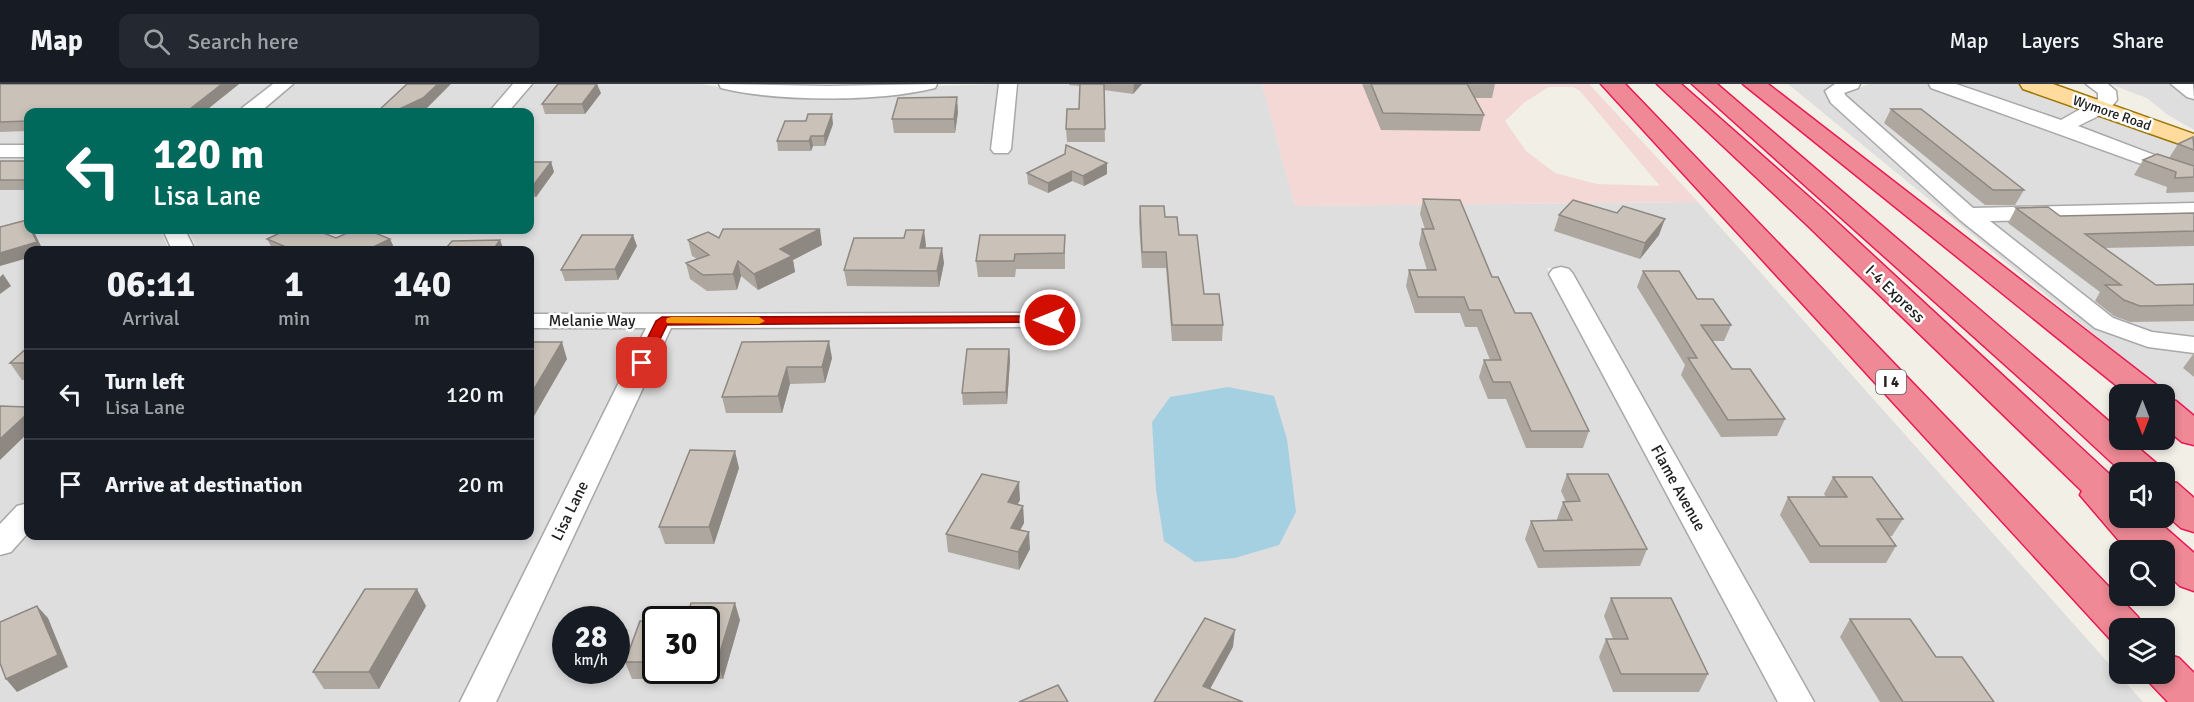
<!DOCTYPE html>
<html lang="en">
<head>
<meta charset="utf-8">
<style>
  :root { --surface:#171b24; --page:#242831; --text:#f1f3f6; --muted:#9ea1a6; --line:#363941 }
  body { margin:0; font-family:Signika,sans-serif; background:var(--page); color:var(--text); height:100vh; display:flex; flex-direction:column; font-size:22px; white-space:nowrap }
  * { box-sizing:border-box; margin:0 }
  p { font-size:20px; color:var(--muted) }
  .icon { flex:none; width:33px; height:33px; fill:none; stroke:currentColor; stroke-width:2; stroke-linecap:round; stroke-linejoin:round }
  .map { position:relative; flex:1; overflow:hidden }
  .drawer { position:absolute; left:24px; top:162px; width:510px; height:294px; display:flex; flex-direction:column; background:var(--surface); border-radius:12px; box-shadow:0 3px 9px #0003 }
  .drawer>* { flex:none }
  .hud { position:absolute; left:24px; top:24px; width:510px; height:126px; border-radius:12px; box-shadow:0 3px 9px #0003; background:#00695c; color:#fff; overflow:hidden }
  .needle { width:39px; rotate:180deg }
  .buttons { position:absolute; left:2109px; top:300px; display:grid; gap:12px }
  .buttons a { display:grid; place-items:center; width:66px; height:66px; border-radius:12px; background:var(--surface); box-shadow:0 3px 9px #0003; font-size:30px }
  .speed { position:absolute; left:552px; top:522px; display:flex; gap:12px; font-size:30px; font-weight:700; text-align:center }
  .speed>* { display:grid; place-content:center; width:78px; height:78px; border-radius:50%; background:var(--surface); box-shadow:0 3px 9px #0003; line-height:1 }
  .speed small { font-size:15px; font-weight:400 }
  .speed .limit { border:3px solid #111; border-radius:9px; background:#fff; color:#111 }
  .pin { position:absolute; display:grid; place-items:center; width:51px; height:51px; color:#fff; margin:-26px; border-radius:12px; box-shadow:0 3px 9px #0006 }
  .me { position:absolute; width:66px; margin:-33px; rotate:270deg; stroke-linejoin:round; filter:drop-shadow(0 0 4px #0008) }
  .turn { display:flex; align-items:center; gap:21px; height:126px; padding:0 30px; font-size:27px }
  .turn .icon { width:78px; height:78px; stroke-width:2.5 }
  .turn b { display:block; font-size:42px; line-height:51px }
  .eta { display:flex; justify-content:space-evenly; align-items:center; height:102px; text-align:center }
  .eta b { font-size:36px; font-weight:800; line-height:42px }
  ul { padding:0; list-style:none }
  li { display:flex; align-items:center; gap:18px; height:90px; padding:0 30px; border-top:2px solid var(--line) }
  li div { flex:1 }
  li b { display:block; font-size:22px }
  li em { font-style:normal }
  header { display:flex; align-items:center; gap:36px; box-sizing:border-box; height:84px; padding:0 30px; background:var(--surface); border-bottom:2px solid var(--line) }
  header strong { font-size:28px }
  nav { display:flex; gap:33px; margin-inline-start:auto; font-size:21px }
  .search { width:420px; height:54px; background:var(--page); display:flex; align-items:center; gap:15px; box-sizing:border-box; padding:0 21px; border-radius:12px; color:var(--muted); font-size:22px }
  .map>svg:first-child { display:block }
</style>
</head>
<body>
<header>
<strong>Map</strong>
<div class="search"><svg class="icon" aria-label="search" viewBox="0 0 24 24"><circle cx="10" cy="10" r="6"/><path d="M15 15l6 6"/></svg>Search here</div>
<nav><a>Map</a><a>Layers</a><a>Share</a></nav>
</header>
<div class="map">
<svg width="2194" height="618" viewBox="0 0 2194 618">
  <rect width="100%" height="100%" fill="#f2efe7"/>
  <g fill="#dfdede" fill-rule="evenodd">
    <path d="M0 0H276L241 28H28V62H0Z"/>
    <path d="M292 0H515L490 28H258Z"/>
    <path d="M531 0H702L743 8 1000 0 992 70H1010L1016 0H1262L1295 122 1698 118 2143 618H1812L1567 183 1547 184 1780 618H494L670 244 1061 243V229L530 230V166H198L188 146H530V28H507ZM566 536H616V586H566ZM656 536H706V586H656Z"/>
    <path d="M1788 0H1834L1825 6 1830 15 2099 243 2130 257 2155 265 2194 269V332Z"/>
    <path d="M1869 0H1927L2058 46 2194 98V120L1971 125 1844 10Z"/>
    <path d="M1948 0H2018L2085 23 2056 37Z"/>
    <path d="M2110 0H2194V46L2168 31 2147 14Z"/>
    <path d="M2105 30 2194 62V89L2077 45Z"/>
    <path d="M0 71H28V146H160L169 166H28V416L0 446Z"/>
    <path d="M2194 132V253H2166L2112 236 1985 137Z"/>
    <path d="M530 244H648L463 618H0V474L28 444V452H530Z"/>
  </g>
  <path fill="#f3d8d5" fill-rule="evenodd" d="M1262 0H1589L1698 118 1295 122ZM1549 3H1573L1580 7 1660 102 1597 100 1555 89 1526 67 1505 37 1525 18Z"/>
  <path fill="#a4d0e2" d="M1228 303 1274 312 1287 355 1296 428 1279 461 1235 474 1195 478 1164 457 1156 406 1152 338 1170 313Z"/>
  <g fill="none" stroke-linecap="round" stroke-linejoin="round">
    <g stroke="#a8a8a8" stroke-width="3">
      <g id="minor">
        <path d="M273 0H293L260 28H240L242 24Z"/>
        <path d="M513 0H532L508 28H489Z"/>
        <path d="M719 0 828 2 937 0 935 4C879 18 777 18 721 4Z"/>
        <path d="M999 0H1017L1011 65 1008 69H994L991 65Z"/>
        <path d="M1835 0H1860L1858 4 1844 9 1846 12 1973 124 2194 119V133L1990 137 2113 234 2152 248 2194 253V269L2148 263 2095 244 1960 136 1831 19 1825 7Z"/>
        <path d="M1929 0H1956L2061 36 2098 15V9L2086 0H2108L2116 7 2117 16C2108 29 2092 35 2078 42L2194 86V99L1931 4Z"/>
        <path d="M2171 0H2193L2194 15 2187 13Z"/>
        <rect x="0" y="61" width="28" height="12"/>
        <path d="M163 146H185L195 166H172Z"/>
        <path d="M1561 183 1569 185 1573 190 1814 618H1778L1549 190 1553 185Z"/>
        <path d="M1050 229 1059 231 1062 236 1059 241 1050 243 671 244 496 618H460L646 244H530V230Z"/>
        <path d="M28 419V449L11 468 0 471V440L17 422Z"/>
      </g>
    </g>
    <g stroke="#9d7400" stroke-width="3">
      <path id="major" d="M2020 0H2053L2194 50V65L2023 5Z"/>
    </g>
    <g stroke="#e91a53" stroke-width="3">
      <g id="highway">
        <path d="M1601 0H1625L2138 533 2144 544H2120V559L2110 555Z"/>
        <path d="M1657 0H1681L1825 127 2120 400V434H2154L2194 469V507L2180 502 2164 487V466H2127L2080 411 2082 407 1805 139Z"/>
        <path d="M1692 0H1717L2065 299 2120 347V356H2129L2156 379 2161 388H2122L2041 313Z"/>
        <path d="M1743 0H1768L2159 303 2163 310H2127Z"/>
        <path d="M2164 314 2176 317 2194 332V361L2182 358 2164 343Z"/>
        <path d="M2164 396 2177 399 2194 414V448L2181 444 2164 429Z"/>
        <path d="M2164 569 2179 574 2194 589V618H2168L2149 598 2145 590H2164Z"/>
      </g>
    </g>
    <use href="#minor" fill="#fff" fill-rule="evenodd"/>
    <use href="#major" fill="#ffdc9e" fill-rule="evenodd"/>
    <use href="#highway" fill="#ee8995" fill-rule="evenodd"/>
  </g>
  <g fill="#aea79f">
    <path d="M0 0H239L204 28H28V47L0 48Z"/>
    <path d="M1069 0H1142L1133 10 1104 6 1105 58H1067L1066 45 1079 25 1080 2 1069 1Z"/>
    <path d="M1362 0H1495L1492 14H1475L1484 31 1480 47 1381 46Z"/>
    <path d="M601 9 585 30H545L542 20Z"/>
    <path d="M1891 25 2024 106 2015 121H1985L1884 39Z"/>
    <path d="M958 28 955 49H894L892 35Z"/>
    <path d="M833 40 825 62H813L811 67H778L777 57Z"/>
    <path d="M2194 53V108L2166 109 2167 103 2134 91 2143 76 2169 74 2178 60Z"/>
    <path d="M1065 70 1107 79V90L1084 102 1072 97 1048 109 1028 100 1027 89Z"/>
    <rect x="0" y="77" width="28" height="29"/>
    <path d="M530 78H551L554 88 536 113H530Z"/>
    <path d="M1423 115 1492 193 1589 347 1583 364H1526L1506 315H1488L1479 293 1484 276H1490L1477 243H1465L1460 229H1415L1406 202 1409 186H1427L1419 160 1422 145H1425L1420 130Z"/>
    <path d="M1140 122 1165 133 1179 151 1204 210 1223 241 1222 257H1172L1166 184H1142L1139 138Z"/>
    <path d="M2016 124 2060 132 2194 129V162L2105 164 2156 201 2194 200V237L2130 238 2114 232 2095 217 2100 208 2008 139Z"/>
    <path d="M1559 131 1659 151 1640 175 1554 147Z"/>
    <path d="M980 151 1065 167V185H1016L1015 193H978L976 177Z"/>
    <path d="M719 154 822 161 793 176 795 188 758 206 741 192 737 206 707 207 690 195 686 179 697 175 692 172 688 156Z"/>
    <path d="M267 155H390L395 166H273Z"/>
    <path d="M926 161 925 164 944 179 939 203 847 202 844 186Z"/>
    <path d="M637 162 618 196 565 197 561 186Z"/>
    <path d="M1643 187 1697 215 1731 241 1724 257H1713L1732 285 1785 335 1777 352 1721 353 1681 291 1685 281 1637 203Z"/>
    <path d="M742 258 832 274 825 299 790 300 782 329H726L722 313Z"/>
    <path d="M28 263V296H22L10 279Z"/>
    <path d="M1009 265 1010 276 1007 320 963 321 962 309Z"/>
    <path d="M2194 269V293L2183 284Z"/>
    <path d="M739 384 714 460H665L659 443Z"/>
    <path d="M1567 390 1647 465 1640 482 1538 484 1525 455 1531 437H1558L1557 435 1563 418H1566L1561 407Z"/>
    <path d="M1833 393 1903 435 1892 452H1890L1896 462 1886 479H1810L1780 431 1788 413H1826L1824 410Z"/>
    <path d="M1020 416 1017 421 1023 422 1024 439 1020 446 1030 465 1019 486 948 468 946 450Z"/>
    <path d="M1611 514 1708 590 1699 608H1613L1599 573 1606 555H1613L1604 532Z"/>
    <path d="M426 522 379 605H324L313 588Z"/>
    <path d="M1850 535 1936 573 1994 618H1880L1840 553Z"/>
    <path d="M706 536H740L723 595H632L625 578 656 537V586H706Z"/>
  </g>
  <g fill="#8d8882">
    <path d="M222 0H239L204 28H186Z"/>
    <path d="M438 0H451L427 24 418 28H393Z"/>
    <path d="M597 0 601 9 585 30 582 20Z"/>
    <path d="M1134 0H1142L1133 10Z"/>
    <path d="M957 13 958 28 955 49 954 35Z"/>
    <path d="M832 30 833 40 825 62 824 52Z"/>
    <path d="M811 52 813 62 811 67 809 57Z"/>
    <path d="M551 78 554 88 536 113 532 103Z"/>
    <path d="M1107 79V90L1084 102 1083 92Z"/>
    <path d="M1072 87V97L1048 109V99Z"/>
    <path d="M1665 135 1659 151 1640 175 1645 159Z"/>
    <path d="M820 145 822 161 793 176 795 188 758 206 754 190 780 165Z"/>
    <path d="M31 146H33L43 166H28V174L0 182V169Z"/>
    <path d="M924 146 926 161 922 179 920 164Z"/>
    <path d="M633 151 637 162 618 196 615 185Z"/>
    <path d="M390 155 395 166H367Z"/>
    <path d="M500 156 504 166H493Z"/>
    <path d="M942 164 944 179 939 203 937 187Z"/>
    <path d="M738 177 741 192 737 206 733 190Z"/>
    <path d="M3 190 11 202 0 210V193Z"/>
    <path d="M829 257 832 274 825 299 822 283Z"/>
    <path d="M562 258 567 275 530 339V312Z"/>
    <path d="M1009 265 1010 276 1007 320 1006 308Z"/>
    <path d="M787 283 790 300 782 329 778 312Z"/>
    <path d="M28 329V349L0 376V355Z"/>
    <path d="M735 367 739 384 714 460 709 443Z"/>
    <path d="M1019 398 1020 416 1009 436 1008 418Z"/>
    <path d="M1023 422 1024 439 1012 461 1011 444Z"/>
    <path d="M1029 448 1030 465 1019 486 1018 468Z"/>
    <path d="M417 505 426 522 379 605 369 588Z"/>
    <path d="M735 519 740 536 723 595 717 578Z"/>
    <path d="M37 522 48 534 68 583 17 608 6 595Z"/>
    <path d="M1235 546 1233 563 1203 618V602Z"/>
  </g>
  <g fill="#cac2b9" stroke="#8d8882" stroke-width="1.5">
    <path d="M0 0H222L186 28H28V37L0 38Z"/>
    <path d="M407 0H438L423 14 393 28H377Z"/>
    <path d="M558 0H597L582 20H542Z"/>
    <path d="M1080 0H1104L1105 45H1066L1067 25H1079Z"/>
    <path d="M1371 0H1467L1484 31 1383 29Z"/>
    <path d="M957 13 954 35H892L898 14Z"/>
    <path d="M1891 25H1921L2024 106H1993Z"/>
    <path d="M808 30H832L824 52H811L809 57H777L785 37H806Z"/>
    <path d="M2193 53 2194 66 2178 60Z"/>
    <path d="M1066 61 1107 79 1083 92 1072 87 1048 99 1027 89 1065 70Z"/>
    <path d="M2157 70 2194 82V93L2175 94 2176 88 2143 76Z"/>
    <rect x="0" y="77" width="28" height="19"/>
    <path d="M530 78H551L532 103H530Z"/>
    <path d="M1423 115 1460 116 1492 193H1498L1515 229H1531L1589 347H1531L1510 298H1493L1484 276H1501L1481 226H1469L1464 213H1418L1409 186H1436L1422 145H1434Z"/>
    <path d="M1573 116 1617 129 1623 122 1665 135 1645 159 1559 131Z"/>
    <path d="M1140 122H1164L1165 133H1177L1179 151H1197L1204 210H1219L1223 241H1172L1166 168H1142Z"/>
    <path d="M2048 123 2060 132 2194 129V147L2085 150 2156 201 2194 200V221L2140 222 2124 216 2105 201H2121L2016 124Z"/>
    <path d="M27 136 28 139V146H31L37 158 0 169V143Z"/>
    <path d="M723 145H820L780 165 792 172 754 190 738 177 733 190 703 191 686 179 709 171 688 156 708 148 719 154Z"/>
    <path d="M286 146H316L336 154 354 146H368L390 155 367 166H293L267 155Z"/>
    <path d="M906 146H924L920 164H942L937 187 844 186 854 154H904Z"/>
    <path d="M582 151H633L615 185 561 186Z"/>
    <path d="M980 151H1065L1064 169 1015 170 1014 177H976Z"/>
    <path d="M500 156 493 166H413L416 163H447L452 157Z"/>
    <path d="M1643 187H1679L1697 215H1713L1731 241H1701L1732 285H1750L1785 335 1728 336 1688 274H1697Z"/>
    <path d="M829 257 822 283H787L778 312 722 313 742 258Z"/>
    <path d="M530 258H562L530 312Z"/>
    <path d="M28 263V279H10Z"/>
    <path d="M967 265H1009L1006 308 962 309Z"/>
    <path d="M0 322 28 323V329L0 355Z"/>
    <path d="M690 366 735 367 709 443H659Z"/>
    <path d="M982 390 1019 398 1008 418 1023 422 1011 444 1029 448 1018 468 946 450Z"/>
    <path d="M1567 390H1608L1647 465 1544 467 1531 437 1572 436 1563 418 1580 417Z"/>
    <path d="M1833 393H1872L1903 435H1877L1896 462H1820L1788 413H1847Z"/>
    <path d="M365 505H417L369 588H313Z"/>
    <path d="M1611 514H1671L1708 590H1621L1606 555H1628Z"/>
    <path d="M691 519H735L717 578H706V536H686Z"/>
    <path d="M37 522 58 571 6 595 0 579V538Z"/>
    <path d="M1205 534 1235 546 1203 602 1243 618H1154Z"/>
    <path d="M1850 535H1910L1936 573H1962L1994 618H1903Z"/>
    <path d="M640 537H656V578H625Z"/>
    <path d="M1058 601 1068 618H1019Z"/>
  </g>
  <path fill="#d10e00" stroke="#880900" stroke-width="1.5" d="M1050 232 1057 236 1055 238 667 241 647 282H637L635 279 656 237 662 233Z"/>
  <path fill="#f59e0b" d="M672 233H759L765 237 759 240 667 239 666 237 667 234Z"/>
  <g text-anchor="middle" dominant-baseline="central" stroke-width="5" stroke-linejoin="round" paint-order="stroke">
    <g font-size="14" fill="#212121" stroke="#fff">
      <text transform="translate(2112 29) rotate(19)">Wymore Road</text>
    </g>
    <rect fill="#fff" stroke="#646464" stroke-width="1.5" x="1876" y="286" width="30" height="24" rx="4.5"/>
    <g font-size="15" font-weight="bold" fill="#212121">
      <text x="1891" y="298">I 4</text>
    </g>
    <g font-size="16" fill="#212121" stroke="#fff">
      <text transform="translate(1895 210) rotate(44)">I-4 Express</text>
      <text x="592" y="237">Melanie Way</text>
      <text transform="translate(1678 404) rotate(61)">Flame Avenue</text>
      <text transform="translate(570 427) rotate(-64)">Lisa Lane</text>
    </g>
  </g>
</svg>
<div class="buttons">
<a><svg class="needle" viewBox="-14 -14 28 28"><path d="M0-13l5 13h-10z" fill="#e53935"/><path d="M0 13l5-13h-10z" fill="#9ea1a6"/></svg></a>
<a><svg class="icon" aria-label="sound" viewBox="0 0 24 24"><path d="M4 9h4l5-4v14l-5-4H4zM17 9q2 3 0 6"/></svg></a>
<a><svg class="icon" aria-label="search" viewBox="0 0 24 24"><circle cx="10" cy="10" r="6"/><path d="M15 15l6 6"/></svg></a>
<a><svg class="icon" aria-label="layers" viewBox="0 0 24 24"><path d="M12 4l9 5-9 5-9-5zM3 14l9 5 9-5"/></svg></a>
</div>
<div class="speed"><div>28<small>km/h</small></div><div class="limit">30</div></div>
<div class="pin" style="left:642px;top:279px;background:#d93025"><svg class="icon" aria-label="arrive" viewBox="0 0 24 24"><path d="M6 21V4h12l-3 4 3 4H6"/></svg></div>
<svg class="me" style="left:1050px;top:236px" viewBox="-20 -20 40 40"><circle r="17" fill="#d10e00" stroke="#fff" stroke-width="3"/><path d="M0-11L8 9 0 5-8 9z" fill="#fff"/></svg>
<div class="hud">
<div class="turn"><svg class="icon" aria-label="left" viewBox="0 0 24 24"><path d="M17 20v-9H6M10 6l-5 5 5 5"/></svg><div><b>120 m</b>Lisa Lane</div></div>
</div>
<section class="drawer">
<div class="eta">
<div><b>06:11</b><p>Arrival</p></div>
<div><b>1</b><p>min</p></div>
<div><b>140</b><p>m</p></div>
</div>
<ul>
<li><svg class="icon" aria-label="left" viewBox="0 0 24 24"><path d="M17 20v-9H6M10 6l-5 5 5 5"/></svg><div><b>Turn left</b><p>Lisa Lane</p></div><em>120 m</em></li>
<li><svg class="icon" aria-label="arrive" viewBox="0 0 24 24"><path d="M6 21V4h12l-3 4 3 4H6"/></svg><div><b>Arrive at destination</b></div><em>20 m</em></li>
</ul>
</section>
</div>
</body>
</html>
